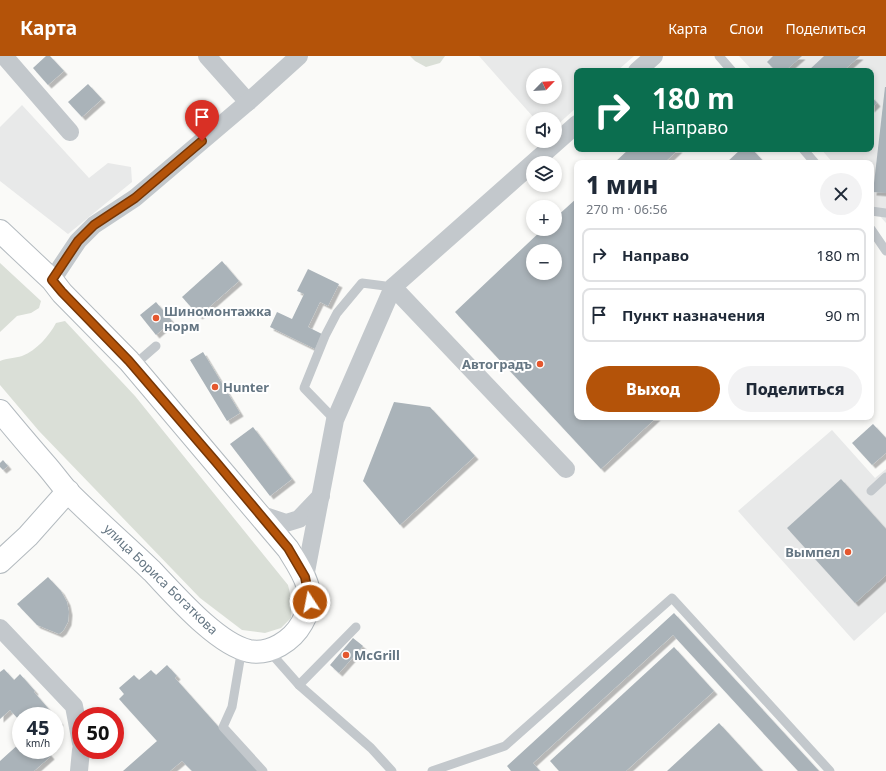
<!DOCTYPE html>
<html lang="ru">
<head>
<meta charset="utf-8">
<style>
  :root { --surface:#fff; --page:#f2f2f3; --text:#1f2937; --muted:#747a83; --line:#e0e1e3; --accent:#b45309 }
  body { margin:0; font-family:"Noto Sans",sans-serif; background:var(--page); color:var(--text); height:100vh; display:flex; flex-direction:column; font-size:15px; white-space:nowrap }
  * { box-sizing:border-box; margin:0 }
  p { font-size:13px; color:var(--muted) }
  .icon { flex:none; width:22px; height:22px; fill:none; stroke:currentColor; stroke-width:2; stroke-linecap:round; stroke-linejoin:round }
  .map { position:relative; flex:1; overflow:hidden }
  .details { position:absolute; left:574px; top:104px; width:300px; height:260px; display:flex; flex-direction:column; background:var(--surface); border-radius:8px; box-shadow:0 2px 6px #0003 }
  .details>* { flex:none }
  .top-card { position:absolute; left:574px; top:12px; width:300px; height:84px; border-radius:8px; box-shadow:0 2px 6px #0003; background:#0b6e4f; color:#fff; overflow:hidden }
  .needle { width:26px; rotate:65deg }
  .buttons { position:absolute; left:526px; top:12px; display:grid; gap:8px }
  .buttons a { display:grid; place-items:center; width:36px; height:36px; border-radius:50%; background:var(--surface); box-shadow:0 2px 6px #0003; font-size:20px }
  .speed { position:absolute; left:12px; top:651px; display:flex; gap:8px; font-size:20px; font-weight:700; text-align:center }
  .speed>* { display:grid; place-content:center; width:52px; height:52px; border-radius:50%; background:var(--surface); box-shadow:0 2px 6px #0003; line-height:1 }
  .speed small { font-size:10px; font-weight:400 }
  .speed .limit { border:6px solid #d22; background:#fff; color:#111 }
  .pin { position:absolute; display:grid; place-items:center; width:34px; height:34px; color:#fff; margin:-41px -17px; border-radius:50% 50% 50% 0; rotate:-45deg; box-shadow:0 0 4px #0007 }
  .pin .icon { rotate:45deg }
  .me { position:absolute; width:44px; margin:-22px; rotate:349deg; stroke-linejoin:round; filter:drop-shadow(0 0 3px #0008) }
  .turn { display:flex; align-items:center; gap:14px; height:84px; padding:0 12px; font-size:18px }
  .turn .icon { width:52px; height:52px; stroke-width:2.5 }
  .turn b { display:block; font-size:28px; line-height:34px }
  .round { display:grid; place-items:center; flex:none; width:42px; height:42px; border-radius:21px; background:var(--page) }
  .overview { display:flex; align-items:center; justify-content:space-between; height:68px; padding:0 12px }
  h1 { font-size:24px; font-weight:800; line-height:30px }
  .action { display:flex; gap:8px; margin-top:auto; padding:8px 12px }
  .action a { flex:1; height:46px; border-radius:24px; background:var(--accent); color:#fff; font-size:16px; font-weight:800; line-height:46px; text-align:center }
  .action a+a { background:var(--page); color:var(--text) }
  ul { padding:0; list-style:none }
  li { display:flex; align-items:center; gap:12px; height:54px; margin:0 8px 6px; padding:0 4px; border:2px solid var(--line); border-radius:8px }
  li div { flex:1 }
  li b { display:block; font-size:15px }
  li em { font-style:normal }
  header { display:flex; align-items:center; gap:24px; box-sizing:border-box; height:56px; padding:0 20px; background:var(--accent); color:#fff }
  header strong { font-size:19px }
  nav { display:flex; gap:22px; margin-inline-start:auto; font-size:14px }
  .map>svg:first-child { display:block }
</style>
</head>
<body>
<header>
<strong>Карта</strong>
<nav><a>Карта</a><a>Слои</a><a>Поделиться</a></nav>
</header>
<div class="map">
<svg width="886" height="715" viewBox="0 0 886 715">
  <defs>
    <filter id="shadow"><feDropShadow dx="3.5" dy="3.5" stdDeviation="0" flood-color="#0004"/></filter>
  </defs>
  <rect width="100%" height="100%" fill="#fafaf8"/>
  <g fill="#e8e9e9" fill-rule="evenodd">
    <path d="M479 0H634L617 15H577V51L555 71V63H535ZM533 19H555V41H533Z"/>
    <path d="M739 0H886V167L871 150V107H833L821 93H871V15H753Z"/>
    <path d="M22 49 89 122 108 107 131 111 132 126 68 178 0 125V71Z"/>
    <path d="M832 374 875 422 886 413V556L854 585 738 455Z"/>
  </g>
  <g fill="#dadfd7">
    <path d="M410 0H445L440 7 426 11 415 5Z"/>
    <path d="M0 207 41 245 39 252 31 257 17 260 0 276Z"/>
    <path d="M65 265 135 340 288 529 292 546 291 562 281 572 265 577 242 574 200 542 39 375 0 329V305C7 302 15 302 22 300 37 294 49 280 56 267Z"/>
  </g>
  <g fill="#aab3b9" fill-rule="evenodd" filter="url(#shadow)">
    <path d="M46 0H50L64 15 48 29 33 12Z"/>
    <path d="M773 0H802L785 15H776L767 6Z"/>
    <path d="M824 0H860L843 15H808Z"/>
    <path d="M88 28 102 43 82 61 68 46Z"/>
    <path d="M885 31H886V137L873 136Z"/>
    <path d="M871 40 877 47 871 53Z"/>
    <path d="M629 93H679L664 107H614Z"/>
    <path d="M741 93H752L765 107H726Z"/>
    <path d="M577 142V361H657L601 413 455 256 543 173H555V162ZM533 195H555V217H533Z"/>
    <path d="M222 205 239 225 199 260 182 241Z"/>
    <path d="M308 213 339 228 328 250 320 246 308 271 322 278 315 293 270 271 277 256 292 263 304 238 297 235Z"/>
    <path d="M156 246 172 265 156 279 140 259Z"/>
    <path d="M203 296 240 357 227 365 190 304Z"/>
    <path d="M394 346 430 351 475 400 400 469 363 425Z"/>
    <path d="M873 368 886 382V397L872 409 852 387Z"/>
    <path d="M253 371 292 423 270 440 230 388Z"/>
    <path d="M3 404 8 410 3 414 0 411V407Z"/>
    <path d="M841 423 886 473V519L855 547 787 472Z"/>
    <path d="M48 521 61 535 67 546 69 556 68 566 63 575 59 578 37 569 17 548Z"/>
    <path d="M674 557 819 715H798L673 579 533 707 540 715H511L507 710Z"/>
    <path d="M353 582 363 590 339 617 330 609Z"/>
    <path d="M674 591 714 635 626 715H559L550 705Z"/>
    <path d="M167 609 177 620 175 622 258 715H192L182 705 170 715H123L157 685 119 643 124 638 119 632 134 619 139 624 151 614 156 619Z"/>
    <path d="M4 613 14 624 20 618 35 635 34 636 60 666 55 670V660H21V666L10 654 0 663V616Z"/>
    <path d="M719 667 763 715H667Z"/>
    <path d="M21 686V694H46L51 700 34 715H0V705Z"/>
  </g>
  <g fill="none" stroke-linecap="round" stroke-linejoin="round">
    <g stroke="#b3babf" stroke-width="24">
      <g id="secondary">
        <path d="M0 175 52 224 62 237 129 305 288 493C303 517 319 538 302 567 292 585 270 599 249 595 217 588 175 539 152 515 124 488 95 463 68 436 60 427 53 417 45 408 30 391 15 373 0 355"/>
        <path d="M0 506 28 480 68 435"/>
      </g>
    </g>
    <g stroke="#c3c8cc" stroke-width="9">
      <path d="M719 0 732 15"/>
      <path d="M803 93 815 107"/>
      <path d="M871 155 886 157"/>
      <path d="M871 173 886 195"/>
      <path d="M133 310 156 290"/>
      <path d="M335 364 304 332 325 280 337 257 362 227 393 231"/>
      <path d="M871 435 886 421"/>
      <path d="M242 592 232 651 223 671 263 715"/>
      <path d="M269 595 299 629 371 692 392 715"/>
      <path d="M299 629 356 571"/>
      <path d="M432 715 505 690 672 542 830 715"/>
    </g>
    <g stroke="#c3c8cc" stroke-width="18">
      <path d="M4 0 70 76"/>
      <path d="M207 0 248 46"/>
      <path d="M637 15 654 0"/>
      <path d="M52 224 78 185 94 169 135 142 248 46 299 0"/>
      <path d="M393 231 577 68"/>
      <path d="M259 458 286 467 299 463 321 440"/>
      <path d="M305 521 335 364 393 231 566 413"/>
      <path d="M0 572 74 650 81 687"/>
      <path d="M79 715 81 694"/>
    </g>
    <use href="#secondary" stroke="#fff" stroke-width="22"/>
  </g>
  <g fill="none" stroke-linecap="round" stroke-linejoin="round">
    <g stroke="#753606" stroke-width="10">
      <path id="route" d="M202 85 135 142 94 169 78 185 52 224 62 236 129 305 216 406 288 492 305 521 310 546"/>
    </g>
    <use href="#route" stroke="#b45309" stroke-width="7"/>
  </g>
  <g fill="#e4572e" stroke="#fff" stroke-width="1.5">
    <circle cx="156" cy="262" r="4"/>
    <circle cx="540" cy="308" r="4"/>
    <circle cx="215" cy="331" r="4"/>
    <circle cx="848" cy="496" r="4"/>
    <circle cx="346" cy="599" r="4"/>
  </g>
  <g text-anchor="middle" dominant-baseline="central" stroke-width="4" stroke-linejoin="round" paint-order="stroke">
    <g font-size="13" font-weight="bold" fill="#657683" stroke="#fff" text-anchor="start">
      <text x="164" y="255">Шиномонтажка<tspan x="164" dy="15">норм</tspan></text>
      <text x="532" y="308" text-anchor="end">Автоградъ</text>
      <text x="223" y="331">Hunter</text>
      <text x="840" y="496" text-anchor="end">Вымпел</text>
      <text x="354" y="599">McGrill</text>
    </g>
    <g font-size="13" fill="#657683" stroke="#fff">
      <text transform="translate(161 523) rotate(44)">улица Бориса Богаткова</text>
    </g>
  </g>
</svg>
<div class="buttons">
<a><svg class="needle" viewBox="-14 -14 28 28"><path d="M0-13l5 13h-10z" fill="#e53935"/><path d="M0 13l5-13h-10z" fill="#747a83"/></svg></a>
<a><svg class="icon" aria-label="sound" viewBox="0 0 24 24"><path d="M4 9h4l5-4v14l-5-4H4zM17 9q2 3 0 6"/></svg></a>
<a><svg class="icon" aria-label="layers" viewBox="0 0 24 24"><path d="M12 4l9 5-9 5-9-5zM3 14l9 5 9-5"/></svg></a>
<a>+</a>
<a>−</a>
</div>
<div class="speed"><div>45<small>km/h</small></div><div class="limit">50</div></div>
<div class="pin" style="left:202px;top:85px;background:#d93025"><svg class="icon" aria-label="arrive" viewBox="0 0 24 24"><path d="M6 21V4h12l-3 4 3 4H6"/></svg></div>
<svg class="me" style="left:310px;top:546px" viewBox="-20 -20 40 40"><circle r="17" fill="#b45309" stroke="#fff" stroke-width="3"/><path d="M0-11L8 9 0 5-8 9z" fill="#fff"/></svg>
<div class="top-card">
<div class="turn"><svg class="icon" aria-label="right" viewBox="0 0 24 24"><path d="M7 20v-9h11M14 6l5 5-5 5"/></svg><div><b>180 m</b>Направо</div></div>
</div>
<section class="details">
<div class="overview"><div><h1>1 мин</h1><p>270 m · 06:56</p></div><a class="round"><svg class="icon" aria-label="close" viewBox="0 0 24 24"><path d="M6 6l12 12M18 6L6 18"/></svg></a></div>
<ul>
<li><svg class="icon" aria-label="right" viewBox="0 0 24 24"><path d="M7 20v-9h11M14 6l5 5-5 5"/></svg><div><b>Направо</b></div><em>180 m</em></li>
<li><svg class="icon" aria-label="arrive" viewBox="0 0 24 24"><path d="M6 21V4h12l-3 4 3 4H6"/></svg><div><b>Пункт назначения</b></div><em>90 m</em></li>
</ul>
<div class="action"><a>Выход</a><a>Поделиться</a></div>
</section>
</div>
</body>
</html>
